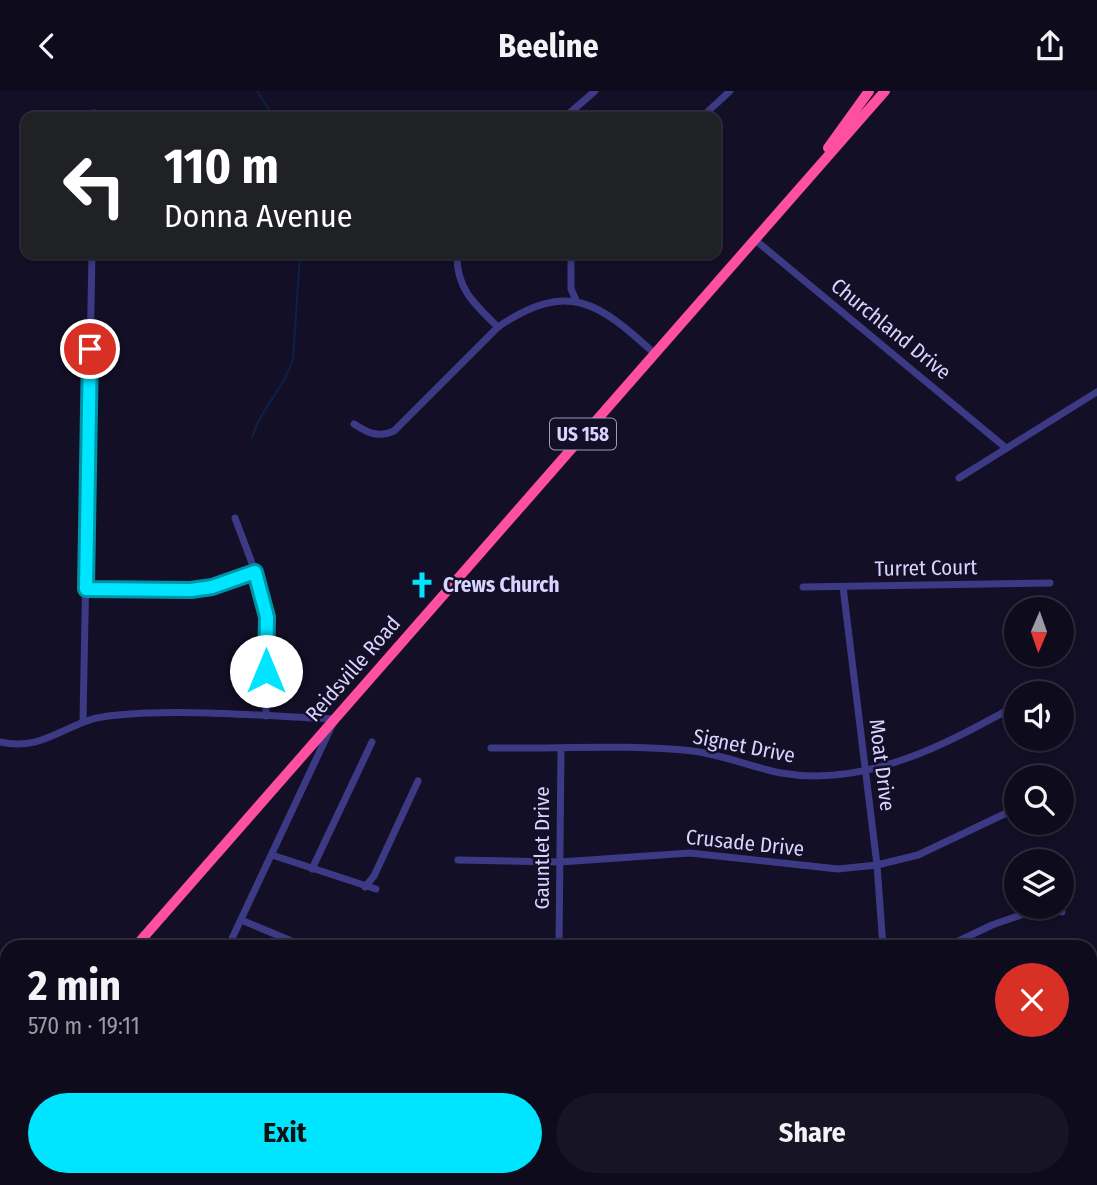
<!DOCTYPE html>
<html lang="en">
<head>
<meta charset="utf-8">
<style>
  :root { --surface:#0e0b1c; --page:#171425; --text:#f1f3f6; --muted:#9b9ba3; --line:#2e2b3b; --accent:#00e5ff }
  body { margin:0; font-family:"Fira Sans Condensed",sans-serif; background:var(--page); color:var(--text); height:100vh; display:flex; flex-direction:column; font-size:26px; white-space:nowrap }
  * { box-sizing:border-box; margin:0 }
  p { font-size:23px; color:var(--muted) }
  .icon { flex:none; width:38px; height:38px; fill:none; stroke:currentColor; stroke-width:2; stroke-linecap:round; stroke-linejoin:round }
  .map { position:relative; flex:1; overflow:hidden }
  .sheet { position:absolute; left:0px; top:849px; width:1097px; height:247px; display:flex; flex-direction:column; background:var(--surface); border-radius:21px 21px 0 0; box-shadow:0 4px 10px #0003,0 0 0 2px var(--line) }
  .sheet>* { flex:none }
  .banner { position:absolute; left:21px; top:21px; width:700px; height:147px; border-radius:14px; box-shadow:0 4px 10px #0003,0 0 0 2px var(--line); background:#202124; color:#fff; overflow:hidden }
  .needle { width:46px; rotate:182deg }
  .fabs { position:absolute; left:1004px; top:506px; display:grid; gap:14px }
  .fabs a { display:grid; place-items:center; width:70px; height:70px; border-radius:50%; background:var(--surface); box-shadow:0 4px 10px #0003,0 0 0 2px var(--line); font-size:35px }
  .pin { position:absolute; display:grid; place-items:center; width:60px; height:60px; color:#fff; margin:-30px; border:4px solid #fff; border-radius:50%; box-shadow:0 2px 7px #0007 }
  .me { position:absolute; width:77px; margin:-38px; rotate:0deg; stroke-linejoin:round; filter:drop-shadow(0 0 5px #0008) }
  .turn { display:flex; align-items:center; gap:24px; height:147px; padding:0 28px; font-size:32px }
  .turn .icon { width:91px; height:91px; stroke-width:2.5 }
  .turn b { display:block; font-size:49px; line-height:60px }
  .round { display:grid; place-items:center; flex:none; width:74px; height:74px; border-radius:37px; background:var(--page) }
  .summary { display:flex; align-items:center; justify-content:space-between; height:119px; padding:0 28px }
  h1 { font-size:42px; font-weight:700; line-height:52px }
  .action { display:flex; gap:14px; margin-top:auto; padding:14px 28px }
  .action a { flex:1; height:80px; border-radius:42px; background:var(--accent); color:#111; font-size:28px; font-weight:700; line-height:80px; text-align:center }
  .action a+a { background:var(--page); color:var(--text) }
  header { display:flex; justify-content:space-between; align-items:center; height:91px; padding:0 28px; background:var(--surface); font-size:32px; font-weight:700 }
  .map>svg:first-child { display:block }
</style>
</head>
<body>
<header><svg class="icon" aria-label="back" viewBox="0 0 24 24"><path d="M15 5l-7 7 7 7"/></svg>Beeline<svg class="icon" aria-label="share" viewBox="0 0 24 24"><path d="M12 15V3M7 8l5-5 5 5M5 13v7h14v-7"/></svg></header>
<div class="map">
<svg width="1097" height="1094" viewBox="0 0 1097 1094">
  <rect width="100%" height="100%" fill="#130f26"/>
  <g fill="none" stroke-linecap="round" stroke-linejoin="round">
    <g stroke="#0c2248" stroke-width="2">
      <path d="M257 0 274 26"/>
      <path d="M252 347C260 318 284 298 293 268L300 163"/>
      <path d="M1094 1094 1097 1091"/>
    </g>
    <g stroke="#3d3a85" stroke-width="7">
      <path d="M94 26V22"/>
      <path d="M565 26 595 0"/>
      <path d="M702 26 730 0"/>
      <path d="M754 148 1006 357"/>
      <path d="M457 163C456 197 474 213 498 236"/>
      <path d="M571 163V198L576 209"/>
      <path d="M354 333C368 342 378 347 394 340L498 236C568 188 599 212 654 262"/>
      <path d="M959 387 1097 301"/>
      <path d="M235 427 264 504 267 526 266 625"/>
      <path d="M803 496 1050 492"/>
      <path d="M843 496 877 774 883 856"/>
      <path d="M86 498 191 499 211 496 255 481"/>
      <path d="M1038 602 1041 600"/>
      <path d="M83 630 92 163"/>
      <path d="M0 651C46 661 66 630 108 625 179 617 263 625 335 628L228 856"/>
      <path d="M491 657C558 658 627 653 693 660 723 664 752 676 781 682 866 697 946 653 1017 614"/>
      <path d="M272 764 376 798"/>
      <path d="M458 769 560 771 690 762 838 778 877 774 918 764 1017 717"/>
      <path d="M312 778 372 651"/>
      <path d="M365 796 374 785 418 690"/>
      <path d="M1048 816 1062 821"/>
      <path d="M241 829 306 856"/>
      <path d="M559 856 561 658"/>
      <path d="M946 856 992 834 1044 816"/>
      <path d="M0 931H7"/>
      <path d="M226 1088 228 1094"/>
      <path d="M867 1088V1094"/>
      <path d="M969 1088 970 1091"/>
      <path d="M113 1094 115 1088"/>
      <path d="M555 1094V1088"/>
      <path d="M772 1094 773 1088"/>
    </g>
    <g stroke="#ff4fa3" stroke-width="10">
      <path d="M828 57 869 0"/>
      <path d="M135 856 885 0"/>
      <path d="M0 1011 7 1003"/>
    </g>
  </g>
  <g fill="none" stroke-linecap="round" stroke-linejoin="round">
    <g stroke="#0095a6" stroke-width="18">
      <path id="route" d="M90 258 86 498 191 499 212 496 255 481 267 526 266 580"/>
    </g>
    <use href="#route" stroke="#00e5ff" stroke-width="12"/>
  </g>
  <defs>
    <g id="church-bare" transform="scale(2.1)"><path d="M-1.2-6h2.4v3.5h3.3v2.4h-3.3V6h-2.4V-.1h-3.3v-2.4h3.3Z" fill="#00e5ff" stroke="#130f26" stroke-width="2.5" paint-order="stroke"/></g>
  </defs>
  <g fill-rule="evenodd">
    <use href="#church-bare" x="422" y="494"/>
  </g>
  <g text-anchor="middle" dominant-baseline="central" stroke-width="5" stroke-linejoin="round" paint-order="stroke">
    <rect fill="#130f26" stroke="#9e99be" stroke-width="2" x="550" y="327.5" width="66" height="31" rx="5"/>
    <g font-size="19" font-weight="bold" fill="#d9d4ff">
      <text x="583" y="343">US 158</text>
    </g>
    <g font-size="21" fill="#d9d4ff" stroke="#130f26">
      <text transform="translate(891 238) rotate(39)">Churchland Drive</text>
      <text transform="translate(926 477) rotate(-1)">Turret Court</text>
      <text transform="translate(353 578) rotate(-49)">Reidsville Road</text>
      <text transform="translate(744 655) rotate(11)">Signet Drive</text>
      <text transform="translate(882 674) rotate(83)">Moat Drive</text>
      <text transform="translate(745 752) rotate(6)">Crusade Drive</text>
      <text transform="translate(542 757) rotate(-90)">Gauntlet Drive</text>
    </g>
    <g font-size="21" font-weight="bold" fill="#d9d4ff" stroke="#130f26" text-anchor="start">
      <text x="443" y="494">Crews Church</text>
    </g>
  </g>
</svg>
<div class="fabs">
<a><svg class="needle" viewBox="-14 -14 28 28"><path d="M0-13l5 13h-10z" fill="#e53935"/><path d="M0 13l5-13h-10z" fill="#9b9ba3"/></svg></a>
<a><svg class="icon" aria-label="sound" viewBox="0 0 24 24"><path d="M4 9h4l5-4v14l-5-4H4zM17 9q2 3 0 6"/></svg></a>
<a><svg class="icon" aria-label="search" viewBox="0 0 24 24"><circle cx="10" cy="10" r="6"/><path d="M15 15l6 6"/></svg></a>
<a><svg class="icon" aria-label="layers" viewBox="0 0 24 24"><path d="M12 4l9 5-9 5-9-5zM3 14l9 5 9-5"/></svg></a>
</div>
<div class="pin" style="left:90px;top:258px;background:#d93025"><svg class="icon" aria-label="arrive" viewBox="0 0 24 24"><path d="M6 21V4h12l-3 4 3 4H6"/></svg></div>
<svg class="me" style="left:266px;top:580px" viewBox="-20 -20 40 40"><circle r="19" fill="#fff"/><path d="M0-13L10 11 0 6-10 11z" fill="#00e5ff"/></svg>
<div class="banner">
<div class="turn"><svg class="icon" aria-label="left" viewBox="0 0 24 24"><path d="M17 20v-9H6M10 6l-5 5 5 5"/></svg><div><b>110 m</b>Donna Avenue</div></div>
</div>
<section class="sheet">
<div class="summary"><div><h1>2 min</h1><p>570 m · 19:11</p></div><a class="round" style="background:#d93025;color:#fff"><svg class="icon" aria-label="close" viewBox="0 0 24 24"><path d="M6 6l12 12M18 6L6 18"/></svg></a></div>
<div class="action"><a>Exit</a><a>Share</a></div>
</section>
</div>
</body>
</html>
